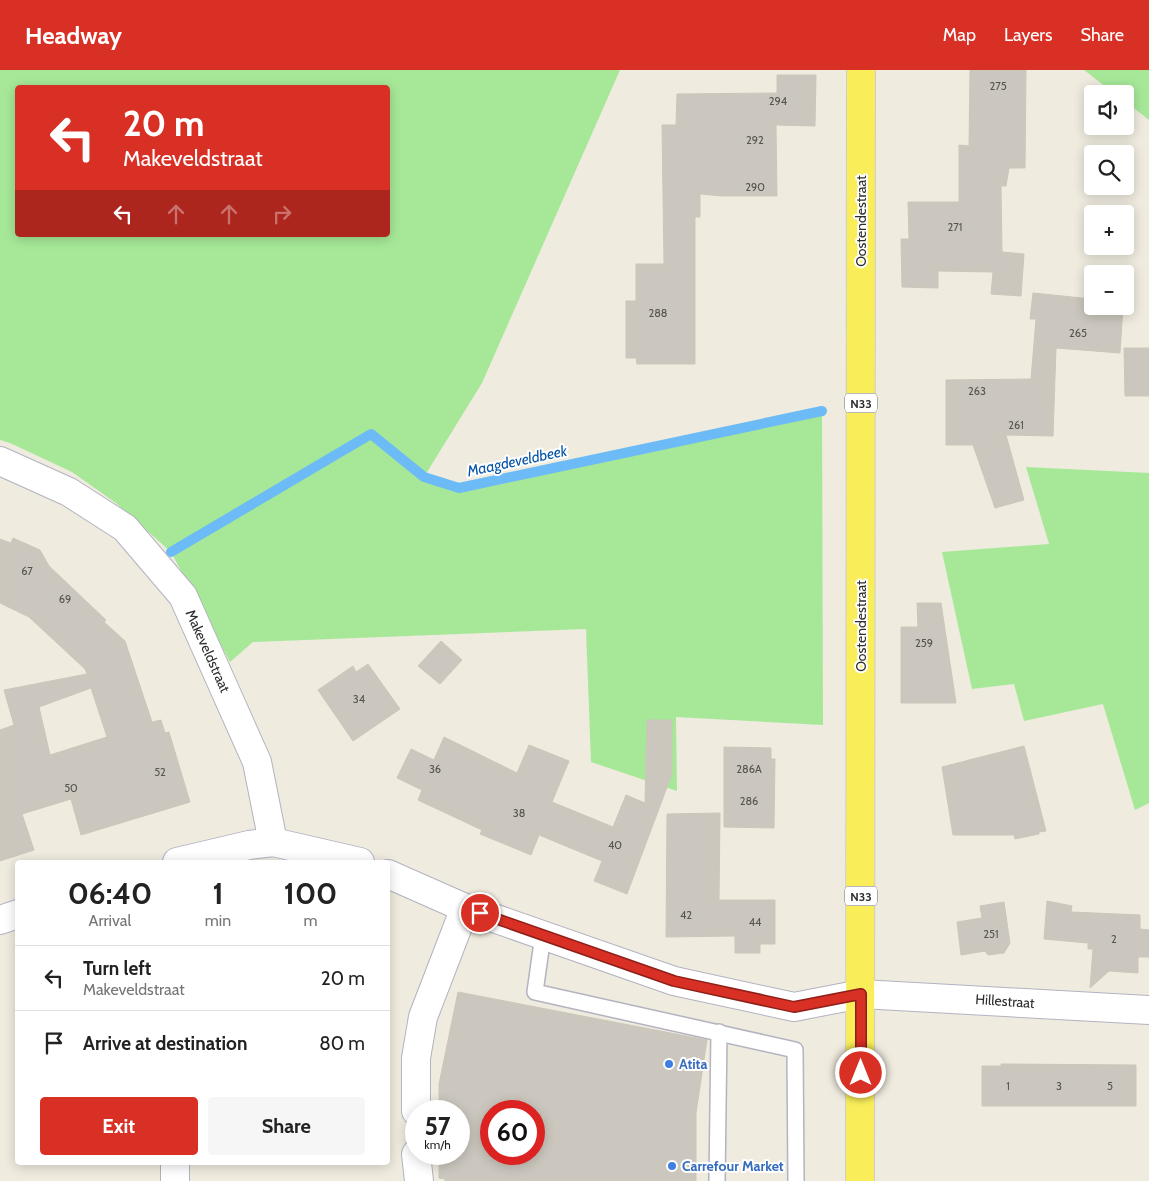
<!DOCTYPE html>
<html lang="en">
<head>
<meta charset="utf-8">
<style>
  :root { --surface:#fff; --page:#f6f6f6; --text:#222; --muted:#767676; --line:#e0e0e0; --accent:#d93025 }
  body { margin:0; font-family:Cabin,sans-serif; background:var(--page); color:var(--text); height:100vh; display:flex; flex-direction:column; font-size:19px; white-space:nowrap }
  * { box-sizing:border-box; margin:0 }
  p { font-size:16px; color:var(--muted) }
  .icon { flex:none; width:28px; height:28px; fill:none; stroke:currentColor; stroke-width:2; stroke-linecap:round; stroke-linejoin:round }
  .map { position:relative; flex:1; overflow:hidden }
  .drawer { position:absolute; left:15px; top:790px; width:375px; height:305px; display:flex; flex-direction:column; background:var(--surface); border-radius:5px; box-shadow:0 2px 12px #0003 }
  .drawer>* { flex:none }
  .guide { position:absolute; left:15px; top:15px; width:375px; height:152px; border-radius:5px; box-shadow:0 2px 12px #0003; background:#d93025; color:#fff; overflow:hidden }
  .buttons { position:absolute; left:1084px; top:15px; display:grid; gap:10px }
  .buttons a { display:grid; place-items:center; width:50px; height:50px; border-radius:5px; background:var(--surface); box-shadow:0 2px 12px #0003; font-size:25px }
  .speed { position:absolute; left:405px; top:1030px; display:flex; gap:10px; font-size:25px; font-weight:700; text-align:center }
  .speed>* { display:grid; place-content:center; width:65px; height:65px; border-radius:50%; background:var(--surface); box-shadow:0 2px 12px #0003; line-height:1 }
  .speed small { font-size:12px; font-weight:400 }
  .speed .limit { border:8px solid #d22; background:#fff; color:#111 }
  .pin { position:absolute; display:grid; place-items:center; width:42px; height:42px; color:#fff; margin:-21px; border:2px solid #fff; border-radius:50%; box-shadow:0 1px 5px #0007 }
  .me { position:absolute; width:55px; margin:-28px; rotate:0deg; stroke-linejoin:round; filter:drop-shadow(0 0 4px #0008) }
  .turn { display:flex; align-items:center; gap:18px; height:105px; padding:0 25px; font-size:22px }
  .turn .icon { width:65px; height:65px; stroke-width:2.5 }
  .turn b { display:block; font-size:35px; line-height:42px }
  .lanes { display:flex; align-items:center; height:48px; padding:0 25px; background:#0003; justify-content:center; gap:25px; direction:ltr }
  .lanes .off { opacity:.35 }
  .eta { display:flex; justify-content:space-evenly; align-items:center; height:85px; text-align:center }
  .eta b { font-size:30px; font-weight:700; line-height:35px }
  .button { display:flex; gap:10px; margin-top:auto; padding:10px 25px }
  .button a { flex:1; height:58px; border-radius:5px; background:var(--accent); color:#fff; font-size:20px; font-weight:700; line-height:58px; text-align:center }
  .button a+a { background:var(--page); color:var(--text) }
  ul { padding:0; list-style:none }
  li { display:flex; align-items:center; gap:15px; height:65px; padding:0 25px; border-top:1px solid var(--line) }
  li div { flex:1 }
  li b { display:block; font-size:19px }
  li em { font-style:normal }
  header { display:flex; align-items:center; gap:30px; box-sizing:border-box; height:70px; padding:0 25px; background:var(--accent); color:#fff }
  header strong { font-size:24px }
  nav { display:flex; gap:28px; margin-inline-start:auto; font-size:18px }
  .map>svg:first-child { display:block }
</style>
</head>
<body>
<header>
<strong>Headway</strong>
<nav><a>Map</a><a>Layers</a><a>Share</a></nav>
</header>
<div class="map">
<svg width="1149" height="1111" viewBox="0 0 1149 1111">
  <rect width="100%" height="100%" fill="#efebdf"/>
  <g fill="#a6e898" fill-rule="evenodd">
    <path d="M0 0H620L482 313 424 407 459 418 822 341 823 655 676 647 677 721 591 692 586 559 253 572 230 592 171 482 116 433 72 402 10 373 0 370ZM18 18H388V165H18Z"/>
    <path d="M1084 0H1149V50L1125 31V24H1115Z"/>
    <path d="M1026 397 1149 403V733L1135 740 1103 634 1024 651 1014 614 972 619 942 482 1049 474Z"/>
  </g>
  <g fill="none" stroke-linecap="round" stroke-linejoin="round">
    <path stroke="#6cbbf6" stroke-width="10" d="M171 482 371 364 424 407 459 418 822 341"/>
  </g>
  <g fill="#cbc7be" stroke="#cbc7b8" fill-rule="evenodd">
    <path d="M970 0H1026L1025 98H1009L1006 116H1001L1002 182 1024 184 1021 226 991 224 993 202 938 201V218L902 217 901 169H909L908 132H959V75L969 76Z"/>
    <path d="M777 5H816L815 56 776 55 777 126H722L700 124V147H695V294H637L636 288H626V231H636V194H664L662 55H676L677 24 777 23Z"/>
    <path d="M1033 223 1092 229V236H1123L1120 283 1056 278 1053 366 1006 365 1024 430 995 438 973 375H946V310L1031 309 1036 249H1030Z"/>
    <path d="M1124 278H1149V326H1125Z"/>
    <path d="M13 468 40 480 49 496 106 550 104 552 125 571 152 652 161 650 165 663 169 662 190 732 81 765 71 729 22 744 34 780 0 791V660L14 655 4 620 87 604 85 599 29 547 0 533V469L11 473ZM91 618 107 667 50 685 39 637Z"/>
    <path d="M917 533H941L956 633H901V557H918Z"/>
    <path d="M441 571 462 590 440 614 418 596Z"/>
    <path d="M368 594 400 639 353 671 318 620 353 596 356 602Z"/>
    <path d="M647 650H672V704L627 824 594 811 602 791 539 765 531 785 480 764 482 760 418 730 422 720 397 708 411 679 434 690 444 667 517 703 529 675 569 691 552 732 613 757 626 725 645 733Z"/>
    <path d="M1024 676 1046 761 1039 762V764L1015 769 1014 765H953L942 697Z"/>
    <path d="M724 677 771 678V689H775L774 758 724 757Z"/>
    <path d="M720 743 719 830H775V874H760V883H735V866L666 867 667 744Z"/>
    <path d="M1047 831 1072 836 1071 842 1140 845V859L1149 860V887H1138V903L1109 901 1090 918 1093 879H1088V873L1044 869Z"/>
    <path d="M1004 832 1010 873 1004 883 988 885 985 881 961 885 957 852 982 848 980 836Z"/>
    <path d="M458 922 707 970 696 1043V1111H445V1109L439 1108V1084H459V1041H439V1014ZM491 1041H534V1084H491Z"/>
    <path d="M1001 994 1136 995V1036H982V996H1001Z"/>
  </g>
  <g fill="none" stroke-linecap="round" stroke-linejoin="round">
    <g stroke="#b3b3c1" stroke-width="18">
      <g id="service">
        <path d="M543 865 535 922 795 980 796 1111"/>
        <path d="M717 1111 719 962"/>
      </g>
    </g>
    <g stroke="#b3b3c1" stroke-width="30">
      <g id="minor">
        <path d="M0 391 69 422 125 458 183 526 257 692 273 772"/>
        <path d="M177 792 249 775 273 772 360 792"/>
        <path d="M388 804 465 838 674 911 794 937 861 924 1149 940"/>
        <path d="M0 850 18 844"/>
        <path d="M416 1041V988L423 947 465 838"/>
        <path d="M416 1084 419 1111"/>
        <path d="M175 1092V1111"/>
      </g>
    </g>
    <g stroke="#cdcdcd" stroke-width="30">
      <path id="primary" d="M860 1111 861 0"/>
    </g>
    <use href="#service" stroke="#fff" stroke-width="15"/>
    <use href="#minor" stroke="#fff" stroke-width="28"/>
    <use href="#primary" stroke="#f9ee59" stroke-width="28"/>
  </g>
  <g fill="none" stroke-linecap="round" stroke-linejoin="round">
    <g stroke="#8d1f18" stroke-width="12">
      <path id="route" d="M480 843 674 911 794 937 861 924V1003"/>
    </g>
    <use href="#route" stroke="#d93025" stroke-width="9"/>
  </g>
  <g fill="#3f7fe0" stroke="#fff" stroke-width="2">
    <circle cx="669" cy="994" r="5"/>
    <circle cx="672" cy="1096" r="5"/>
  </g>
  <g text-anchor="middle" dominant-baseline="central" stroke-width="4" stroke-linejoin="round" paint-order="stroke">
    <g font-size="11" fill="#545451">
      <text x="998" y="16">275</text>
      <text x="778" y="31">294</text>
      <text x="755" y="70">292</text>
      <text x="755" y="117">290</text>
      <text x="955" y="157">271</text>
      <text x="658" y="243">288</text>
      <text x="1078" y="263">265</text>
      <text x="977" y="321">263</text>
      <text x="1016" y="355">261</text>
      <text x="27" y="501">67</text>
      <text x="65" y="529">69</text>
      <text x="924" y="573">259</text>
      <text x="359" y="629">34</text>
      <text x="435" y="699">36</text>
      <text x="749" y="699">286A</text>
      <text x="160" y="702">52</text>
      <text x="71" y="718">50</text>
      <text x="749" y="731">286</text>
      <text x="519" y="743">38</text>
      <text x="615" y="775">40</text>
      <text x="686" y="845">42</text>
      <text x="755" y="852">44</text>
      <text x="991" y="864">251</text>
      <text x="1114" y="869">2</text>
      <text x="1008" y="1016">1</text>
      <text x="1059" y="1016">3</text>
      <text x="1110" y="1016">5</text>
    </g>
    <g fill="#fff" stroke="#6c6c6c" stroke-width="1">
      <rect x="845" y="323.5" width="32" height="19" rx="4"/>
      <rect x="845" y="816.5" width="32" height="19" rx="4"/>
    </g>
    <g font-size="12" font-weight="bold" fill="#2d2d2d">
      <text x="861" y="333">N33</text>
      <text x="861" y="826">N33</text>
    </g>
    <g font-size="14" fill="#2d2d2d" stroke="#fff">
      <text transform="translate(861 151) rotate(-90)">Oostendestraat</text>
      <text transform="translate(861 556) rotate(-90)">Oostendestraat</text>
      <text transform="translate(208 581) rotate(66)">Makeveldstraat</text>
      <text transform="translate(1005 931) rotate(4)">Hillestraat</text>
    </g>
    <g font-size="14" font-weight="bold" fill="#366cbe" stroke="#fff" text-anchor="start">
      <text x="679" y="994">Atita</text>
      <text x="682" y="1096">Carrefour Market</text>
    </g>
    <g font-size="15" font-style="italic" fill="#0555a8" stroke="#fff">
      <text transform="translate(517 391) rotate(-12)">Maagdeveldbeek</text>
    </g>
  </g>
</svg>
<div class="buttons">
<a><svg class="icon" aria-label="sound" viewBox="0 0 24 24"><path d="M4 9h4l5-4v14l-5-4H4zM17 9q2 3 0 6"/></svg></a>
<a><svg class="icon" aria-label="search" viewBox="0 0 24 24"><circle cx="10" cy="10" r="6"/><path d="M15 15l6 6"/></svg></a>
<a>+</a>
<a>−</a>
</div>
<div class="speed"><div>57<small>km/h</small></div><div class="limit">60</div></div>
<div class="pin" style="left:480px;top:843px;background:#d93025"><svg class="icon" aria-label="arrive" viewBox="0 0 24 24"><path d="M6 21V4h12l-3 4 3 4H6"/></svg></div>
<svg class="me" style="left:861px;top:1003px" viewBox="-20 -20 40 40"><circle r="17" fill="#d93025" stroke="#fff" stroke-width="3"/><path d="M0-11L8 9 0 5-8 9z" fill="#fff"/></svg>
<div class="guide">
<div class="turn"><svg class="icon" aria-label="left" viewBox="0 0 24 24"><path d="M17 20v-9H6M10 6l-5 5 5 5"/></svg><div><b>20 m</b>Makeveldstraat</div></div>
<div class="lanes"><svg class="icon" aria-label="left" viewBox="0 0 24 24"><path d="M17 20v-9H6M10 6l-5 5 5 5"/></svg><svg class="icon off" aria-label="ahead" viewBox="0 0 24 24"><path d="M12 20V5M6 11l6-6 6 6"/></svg><svg class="icon off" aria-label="ahead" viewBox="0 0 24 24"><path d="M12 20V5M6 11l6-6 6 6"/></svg><svg class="icon off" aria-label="right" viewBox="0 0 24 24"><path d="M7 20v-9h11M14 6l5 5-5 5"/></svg></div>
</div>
<section class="drawer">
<div class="eta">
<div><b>06:40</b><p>Arrival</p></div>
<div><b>1</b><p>min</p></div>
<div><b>100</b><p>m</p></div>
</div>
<ul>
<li><svg class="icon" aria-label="left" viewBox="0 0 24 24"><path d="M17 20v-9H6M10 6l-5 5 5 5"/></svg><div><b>Turn left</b><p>Makeveldstraat</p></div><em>20 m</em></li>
<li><svg class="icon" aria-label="arrive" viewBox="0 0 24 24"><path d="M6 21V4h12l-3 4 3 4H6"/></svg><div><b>Arrive at destination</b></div><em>80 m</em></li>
</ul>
<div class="button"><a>Exit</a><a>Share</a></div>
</section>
</div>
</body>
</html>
